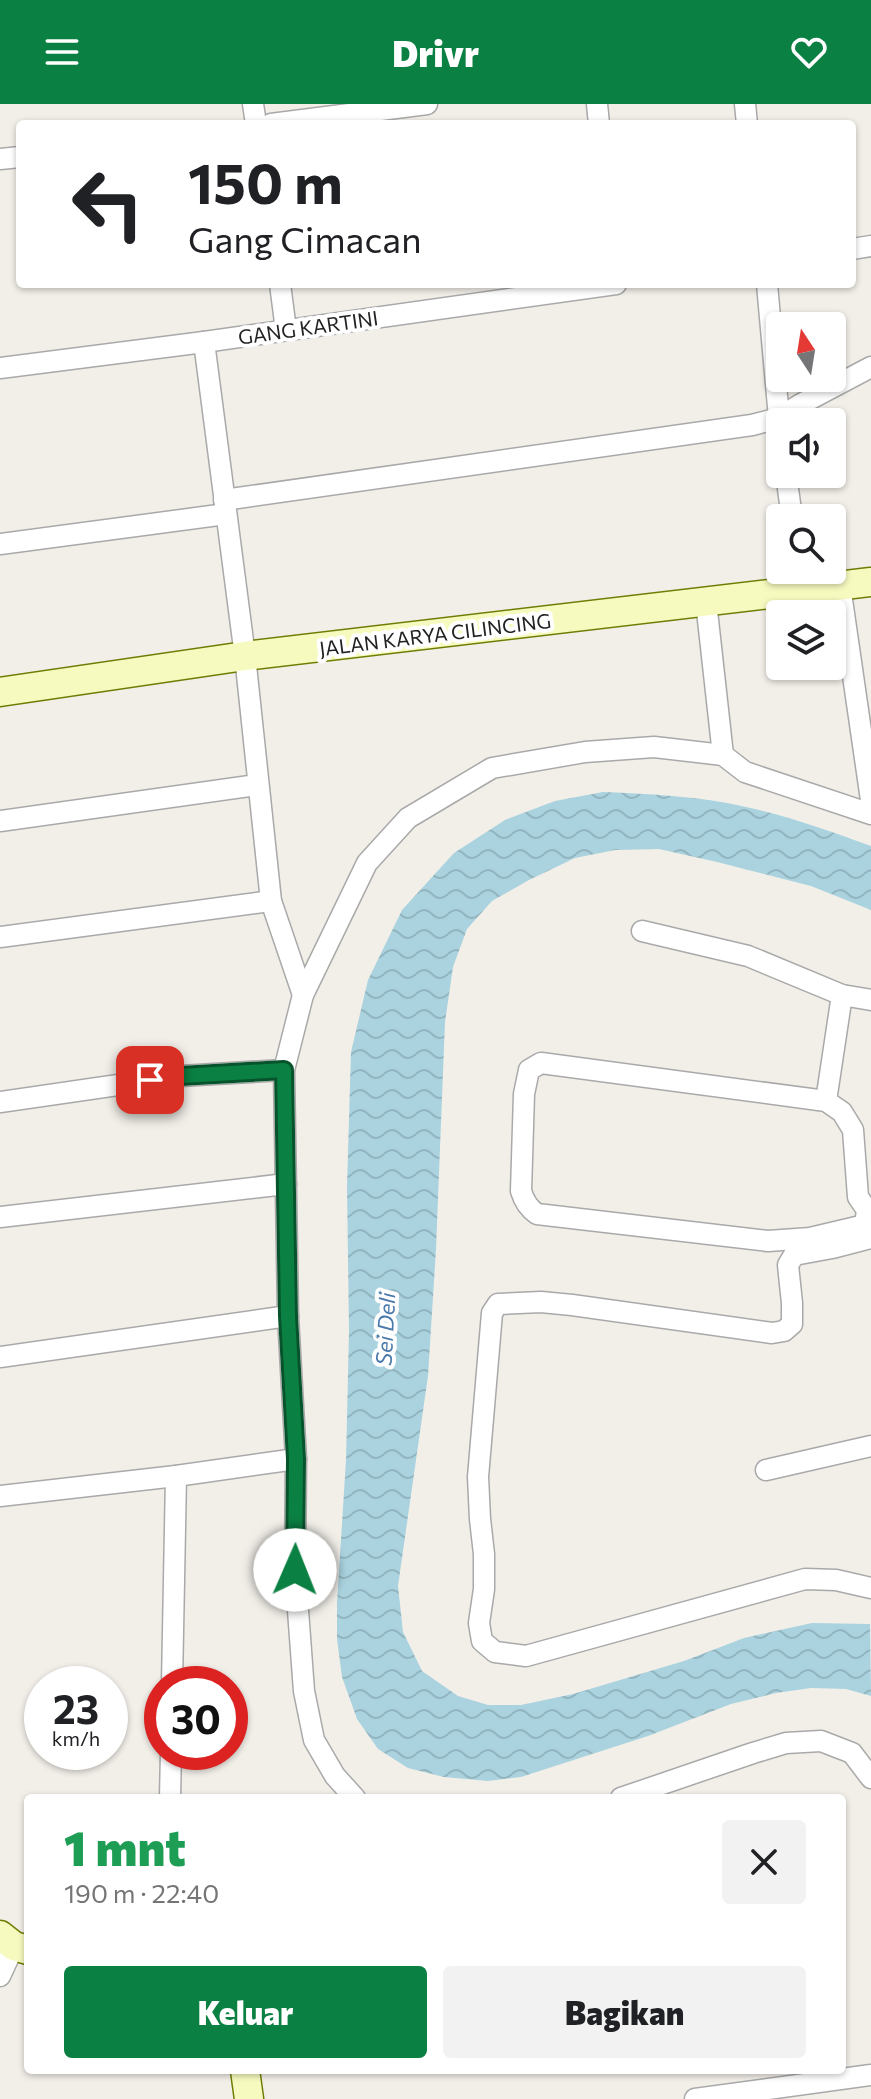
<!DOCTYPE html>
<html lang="id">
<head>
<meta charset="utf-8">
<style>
  :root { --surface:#fff; --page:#f2f2f2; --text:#202124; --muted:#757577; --accent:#0b8043 }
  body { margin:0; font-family:Commissioner,sans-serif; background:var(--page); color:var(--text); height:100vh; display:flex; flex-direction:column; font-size:30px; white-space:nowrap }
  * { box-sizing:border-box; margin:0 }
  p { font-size:26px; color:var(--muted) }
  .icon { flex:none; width:44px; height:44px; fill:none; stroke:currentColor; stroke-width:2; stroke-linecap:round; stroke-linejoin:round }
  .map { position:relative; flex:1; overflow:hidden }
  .sheet { position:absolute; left:24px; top:1690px; width:822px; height:280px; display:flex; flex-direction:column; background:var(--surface); border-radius:8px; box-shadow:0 2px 6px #0004 }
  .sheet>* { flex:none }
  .guide { position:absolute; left:16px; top:16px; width:840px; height:168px; border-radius:8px; box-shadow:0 2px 6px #0004; background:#fff; color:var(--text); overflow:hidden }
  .needle { width:52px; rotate:348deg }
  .controls { position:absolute; left:766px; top:208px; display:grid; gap:16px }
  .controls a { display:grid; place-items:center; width:80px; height:80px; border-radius:8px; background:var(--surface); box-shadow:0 2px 6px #0004; font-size:40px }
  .speed { position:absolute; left:24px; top:1562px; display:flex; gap:16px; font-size:40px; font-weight:700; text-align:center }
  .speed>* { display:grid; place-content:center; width:104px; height:104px; border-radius:50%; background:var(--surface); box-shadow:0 2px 6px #0004; line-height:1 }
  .speed small { font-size:20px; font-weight:400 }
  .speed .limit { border:12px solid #d22; background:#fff; color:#111 }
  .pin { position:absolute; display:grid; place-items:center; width:68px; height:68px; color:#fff; margin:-34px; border-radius:16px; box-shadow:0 4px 12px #0006 }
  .me { position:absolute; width:88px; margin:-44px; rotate:1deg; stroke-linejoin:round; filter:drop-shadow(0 0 6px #0008) }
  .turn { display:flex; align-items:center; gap:28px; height:168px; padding:0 40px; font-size:36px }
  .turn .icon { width:104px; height:104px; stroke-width:2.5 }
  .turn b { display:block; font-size:56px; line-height:68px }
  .round { display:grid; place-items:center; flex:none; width:84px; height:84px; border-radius:8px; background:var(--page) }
  .overview { display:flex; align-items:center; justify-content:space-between; height:136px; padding:0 40px }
  h1 { font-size:48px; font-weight:800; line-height:60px; color:#1e9e55 }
  .primary-button { display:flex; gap:16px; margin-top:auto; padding:16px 40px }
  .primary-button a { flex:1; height:92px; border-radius:8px; background:var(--accent); color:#fff; font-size:32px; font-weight:800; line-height:92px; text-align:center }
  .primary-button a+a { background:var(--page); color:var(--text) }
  header { display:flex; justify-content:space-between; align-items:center; height:104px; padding:0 40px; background:var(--accent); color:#fff; font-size:36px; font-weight:800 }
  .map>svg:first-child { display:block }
</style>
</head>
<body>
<header><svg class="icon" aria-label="menu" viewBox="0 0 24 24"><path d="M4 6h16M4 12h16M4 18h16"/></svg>Drivr<svg class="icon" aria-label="heart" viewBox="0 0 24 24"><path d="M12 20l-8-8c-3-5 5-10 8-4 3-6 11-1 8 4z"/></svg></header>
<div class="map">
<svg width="871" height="1995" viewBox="0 0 871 1995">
  <defs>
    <pattern id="water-waves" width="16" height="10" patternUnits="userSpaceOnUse" patternTransform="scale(2)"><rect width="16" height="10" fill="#aad3df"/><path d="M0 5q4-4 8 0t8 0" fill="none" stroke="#92b5bf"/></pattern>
  </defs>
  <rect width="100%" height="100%" fill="#f2efe9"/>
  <path fill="url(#water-waves)" d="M603 688C651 690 699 692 746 703 788 712 830 727 871 742V806L811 782 717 758 659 745 615 746 575 754 529 776 492 797 467 825 453 863 445 918 436 1145 428 1272 398 1482 403 1528 422 1567 458 1592 488 1601H521L573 1590 684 1557 744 1534 812 1519 870 1520 871 1592 846 1585 811 1584 776 1589 731 1600 648 1632 521 1673 488 1677 444 1673 408 1664 378 1645 357 1615 342 1573 337 1535V1499L346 1356 349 1227 347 1082 351 948 368 876 402 806 454 749 505 716 555 697Z"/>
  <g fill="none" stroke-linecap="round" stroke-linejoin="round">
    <g stroke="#a9a9a9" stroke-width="23">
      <g id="street">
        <path d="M253 0 256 20"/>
        <path d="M597 0 599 20"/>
        <path d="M745 0 747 20"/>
        <path d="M271 20 427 0"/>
        <path d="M0 55 20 53"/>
        <path d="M852 145 871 142"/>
        <path d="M280 180 286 226"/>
        <path d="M204 238 245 552 271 797 303 891"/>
        <path d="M0 264 204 238 616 180"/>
        <path d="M780 319 779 314 801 300 871 263"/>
        <path d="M786 370 792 414"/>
        <path d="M224 396 752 321 779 314 767 180"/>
        <path d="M0 440 226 410"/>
        <path d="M798 466 801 486"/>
        <path d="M840 482 871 696"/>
        <path d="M706 498 723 651"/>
        <path d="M0 717 257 681"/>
        <path d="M642 827 748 852 842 891 871 896"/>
        <path d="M0 833 271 797"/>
        <path d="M826 997 541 959 529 966 524 990 521 1087C524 1097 528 1104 537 1110L768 1137 810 1134 865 1121 867 1106 858 1093 853 1026 842 1008 826 997 842 891"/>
        <path d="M0 998 180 972 284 966"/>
        <path d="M0 1113 286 1080"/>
        <path d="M871 1134 832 1144 794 1151 788 1161 792 1199V1220L784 1227 772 1229 572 1201 541 1198 498 1200 492 1209 478 1373 480 1415 484 1450V1485L479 1519 482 1537 495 1548 526 1552 805 1475 836 1476 871 1484"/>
        <path d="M0 1253 288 1212"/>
        <path d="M766 1366 871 1342"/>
        <path d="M0 1392 176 1372 296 1355"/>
        <path d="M172 1580 176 1372"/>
        <path d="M170 1694 171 1648"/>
        <path d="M355 1694 335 1672 314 1636 304 1587 295 1466 296 1355 288 1212 284 966 303 891 367 759 408 714 492 664 585 648 654 643 723 651 745 668 871 710"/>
        <path d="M621 1694 753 1649 786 1639 821 1637 852 1649 871 1674"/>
        <path d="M0 1872 14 1842"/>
        <path d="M695 1995 871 1971"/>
      </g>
    </g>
    <g stroke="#707d05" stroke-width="31">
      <g id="secondary">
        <path d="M0 588 245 552 871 478"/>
        <path d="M0 1831 14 1842 28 1846"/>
        <path d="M245 1966 249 1995"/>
      </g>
    </g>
    <use href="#street" stroke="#fff" stroke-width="20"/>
    <use href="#secondary" stroke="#f7fabf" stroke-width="28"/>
  </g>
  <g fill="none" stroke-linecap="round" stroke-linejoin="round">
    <g stroke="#07532c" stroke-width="20">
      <path id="route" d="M150 976 180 972 284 966 288 1212 296 1355 295 1466"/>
    </g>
    <use href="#route" stroke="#0b8043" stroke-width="14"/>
  </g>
  <g text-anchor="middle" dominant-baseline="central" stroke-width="8" stroke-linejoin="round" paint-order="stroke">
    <g font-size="20" fill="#222" stroke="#fff">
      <text transform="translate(308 223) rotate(-8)">GANG KARTINI</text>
      <text transform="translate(435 530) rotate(-7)">JALAN KARYA CILINCING</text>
    </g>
    <g font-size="22" font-style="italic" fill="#4a7aab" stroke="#fff">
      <text transform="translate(385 1225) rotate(-87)">Sei Deli</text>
    </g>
  </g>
</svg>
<div class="controls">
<a><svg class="needle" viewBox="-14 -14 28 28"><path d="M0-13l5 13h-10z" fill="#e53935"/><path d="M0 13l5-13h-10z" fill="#757577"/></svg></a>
<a><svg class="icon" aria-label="sound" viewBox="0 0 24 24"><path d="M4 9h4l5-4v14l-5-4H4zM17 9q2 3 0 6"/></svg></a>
<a><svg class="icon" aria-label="search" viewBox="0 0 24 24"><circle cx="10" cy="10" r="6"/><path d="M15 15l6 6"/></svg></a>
<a><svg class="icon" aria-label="layers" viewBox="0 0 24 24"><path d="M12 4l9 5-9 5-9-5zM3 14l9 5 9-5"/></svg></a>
</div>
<div class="speed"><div>23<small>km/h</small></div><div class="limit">30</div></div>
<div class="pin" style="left:150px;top:976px;background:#d93025"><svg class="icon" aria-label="arrive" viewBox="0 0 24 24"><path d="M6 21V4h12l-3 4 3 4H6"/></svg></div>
<svg class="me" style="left:295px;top:1466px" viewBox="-20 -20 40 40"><circle r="19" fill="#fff"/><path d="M0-13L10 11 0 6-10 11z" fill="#0b8043"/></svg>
<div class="guide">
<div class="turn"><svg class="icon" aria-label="left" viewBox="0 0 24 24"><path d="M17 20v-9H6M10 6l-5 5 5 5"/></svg><div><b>150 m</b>Gang Cimacan</div></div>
</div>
<section class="sheet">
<div class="overview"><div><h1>1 mnt</h1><p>190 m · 22:40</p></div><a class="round"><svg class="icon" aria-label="close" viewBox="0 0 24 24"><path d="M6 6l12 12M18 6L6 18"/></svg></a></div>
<div class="primary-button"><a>Keluar</a><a>Bagikan</a></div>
</section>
</div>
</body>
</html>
